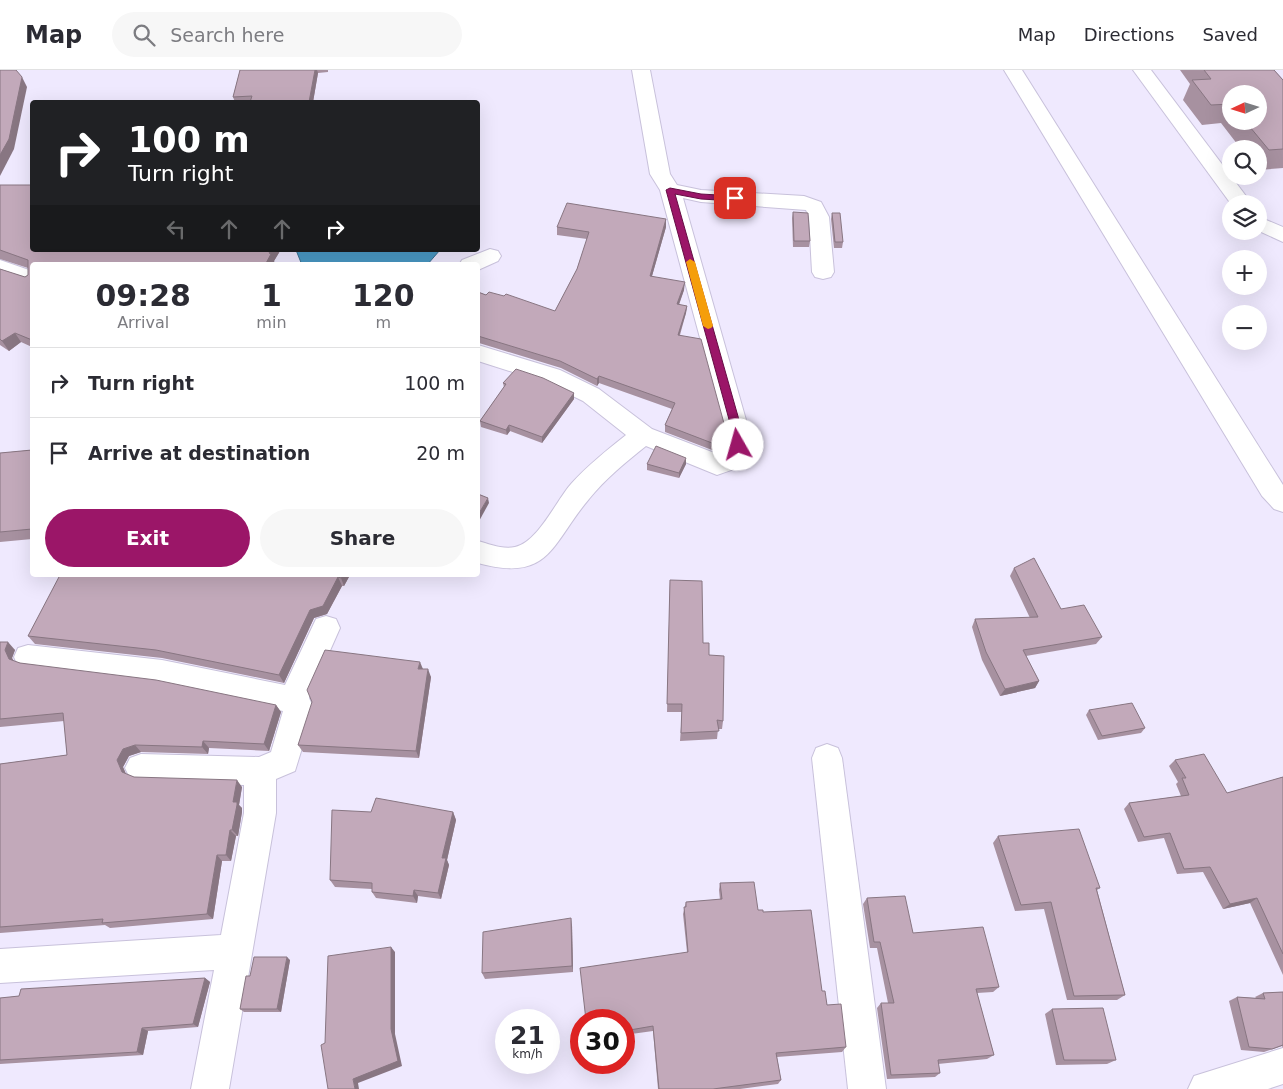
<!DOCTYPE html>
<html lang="en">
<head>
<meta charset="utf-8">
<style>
  :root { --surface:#fff; --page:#f7f7f7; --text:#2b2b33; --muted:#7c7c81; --line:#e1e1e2; --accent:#9b1668 }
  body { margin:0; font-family:"DejaVu Sans",sans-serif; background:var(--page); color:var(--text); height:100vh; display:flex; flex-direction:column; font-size:19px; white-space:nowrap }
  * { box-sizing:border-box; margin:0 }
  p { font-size:16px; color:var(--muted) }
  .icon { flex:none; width:28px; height:28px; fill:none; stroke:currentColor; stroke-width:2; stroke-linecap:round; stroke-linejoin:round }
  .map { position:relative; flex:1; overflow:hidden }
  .details { position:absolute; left:30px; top:192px; width:450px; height:315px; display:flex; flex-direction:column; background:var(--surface); border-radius:5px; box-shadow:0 5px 20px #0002 }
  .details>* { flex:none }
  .hud { position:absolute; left:30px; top:30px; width:450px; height:152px; border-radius:5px; box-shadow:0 5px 20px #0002; background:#202124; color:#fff; overflow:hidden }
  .needle { width:32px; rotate:266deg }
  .buttons { position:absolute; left:1222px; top:15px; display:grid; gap:10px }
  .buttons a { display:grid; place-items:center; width:45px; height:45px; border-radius:50%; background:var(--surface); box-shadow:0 5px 20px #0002; font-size:25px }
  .speed { position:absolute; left:495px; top:939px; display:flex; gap:10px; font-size:25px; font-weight:700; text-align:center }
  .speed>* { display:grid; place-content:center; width:65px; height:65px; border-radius:50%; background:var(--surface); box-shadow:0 5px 20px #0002; line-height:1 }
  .speed small { font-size:12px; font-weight:400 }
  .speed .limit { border:8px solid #d22; background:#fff; color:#111 }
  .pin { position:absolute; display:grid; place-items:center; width:42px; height:42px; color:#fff; margin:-21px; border-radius:10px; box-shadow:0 2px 8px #0006 }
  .me { position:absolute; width:55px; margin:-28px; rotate:353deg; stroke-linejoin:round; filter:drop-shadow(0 0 4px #0008) }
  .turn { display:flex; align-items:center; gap:18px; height:105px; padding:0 15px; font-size:22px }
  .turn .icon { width:65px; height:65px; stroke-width:2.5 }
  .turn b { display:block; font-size:35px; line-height:42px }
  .lanes { display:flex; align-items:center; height:48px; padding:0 15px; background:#0003; justify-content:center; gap:25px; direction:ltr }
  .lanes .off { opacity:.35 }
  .eta { display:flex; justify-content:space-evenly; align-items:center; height:85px; text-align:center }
  .eta b { font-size:30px; font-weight:800; line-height:35px }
  .cta { display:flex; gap:10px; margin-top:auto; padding:10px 15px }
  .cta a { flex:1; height:58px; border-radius:30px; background:var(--accent); color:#fff; font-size:20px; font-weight:800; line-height:58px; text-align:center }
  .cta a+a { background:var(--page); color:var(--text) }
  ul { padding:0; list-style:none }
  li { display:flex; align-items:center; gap:15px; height:70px; padding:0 15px; border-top:1px solid var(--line) }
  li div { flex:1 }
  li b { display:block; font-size:19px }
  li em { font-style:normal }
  header { display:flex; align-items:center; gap:30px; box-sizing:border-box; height:70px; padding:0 25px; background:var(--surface); border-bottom:1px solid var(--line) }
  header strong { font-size:24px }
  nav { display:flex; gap:28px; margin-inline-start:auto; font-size:18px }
  .search { width:350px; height:45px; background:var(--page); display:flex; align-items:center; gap:12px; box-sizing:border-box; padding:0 18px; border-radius:28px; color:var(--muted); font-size:19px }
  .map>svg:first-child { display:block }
</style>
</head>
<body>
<header>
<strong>Map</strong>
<div class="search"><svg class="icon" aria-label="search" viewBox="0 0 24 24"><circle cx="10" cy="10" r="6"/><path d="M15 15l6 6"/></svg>Search here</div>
<nav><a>Map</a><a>Directions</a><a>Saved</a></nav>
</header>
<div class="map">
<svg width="1283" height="1019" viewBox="0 0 1283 1019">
  <rect width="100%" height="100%" fill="#efe9fe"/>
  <path fill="#4a99c5" stroke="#396f90" d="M296 180H440L427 195H302Z"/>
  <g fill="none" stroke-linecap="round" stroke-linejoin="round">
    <g stroke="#c8c1db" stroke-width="2">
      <g id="minor">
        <path d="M632 0H650L670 104 677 115 701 120 804 126 821 132 829 147 834 202 831 207 823 209 815 207 812 202 809 147 806 140 701 132 683 128 750 364C749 395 746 395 717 405L646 376C626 392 605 409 589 429 551 474 550 513 478 493V471C489 474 503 480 515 477 538 472 556 431 571 414 587 396 607 380 626 365L583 331 544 312 478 291V275L560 300 599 319 652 359 717 384 725 381 726 364 660 120 650 104Z"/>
        <path d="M1004 0H1022L1283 415V442L1274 439 1262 426Z"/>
        <path d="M1133 0H1151L1252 134H1231Z"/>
        <path d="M1259 147 1283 157V172L1259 161Z"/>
        <path d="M490 179 498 181 501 186 498 191 478 200V195H459L462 190Z"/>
        <path d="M0 190 32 201V215L0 205Z"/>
        <path d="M326 546 336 549 340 558 309 628 314 639 295 701 276 709V743L229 1019H191L214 900 0 913V879L221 865 244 743V715L141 712 130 708 125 698 130 688 141 684 259 687 271 682 283 641 162 616 28 599 18 596 14 587 18 578 28 575 162 590 285 615 316 549Z"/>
        <path d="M827 674 838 678 842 688 886 1019H848L812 688 816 678Z"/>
        <path d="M1283 978V1014L1268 1019H1188L1194 1006Z"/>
      </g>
    </g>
    <use href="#minor" fill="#fff" fill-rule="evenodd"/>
  </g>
  <g fill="#a791a0" fill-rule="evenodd">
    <path d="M240 0H328V2L318 3 313 32H235L233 27Z"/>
    <path d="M1180 0H1274L1283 10V98L1259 100V79H1241L1221 53 1202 55 1183 30 1190 14ZM1231 24 1259 51H1231Z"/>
    <path d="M0 115 32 180H279L280 181 274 191 275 194 274 195H32V277L21 272 9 281 0 275V199L25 207 28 205V198L0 189Z"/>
    <path d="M793 142 810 171 809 177H793L792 148Z"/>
    <path d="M832 143 843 172 842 178H834L831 149Z"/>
    <path d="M666 149V157L652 206 684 220 679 235 687 236 686 243 680 265 725 357 723 380H712L665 362V355L672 339 599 313 597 316 561 298 479 273 478 274V222L486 225 555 241 577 199 587 169 557 165V157Z"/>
    <path d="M503 313 574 323V329L542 373 510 361 507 365 481 357 480 351 504 317Z"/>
    <path d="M32 380V469L0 472V383Z"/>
    <path d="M647 394H686L679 408 647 400Z"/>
    <path d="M1014 498 1061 539 1102 567 1096 574 1026 586 1039 611 1035 618 1000 626 982 590 972 557 975 549 1030 548 1010 506Z"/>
    <path d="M59 505H350L344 516H342L327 544 314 548 284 613 162 588 35 574 28 566 60 506Z"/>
    <path d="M670 510 709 585 723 651 722 659H718L717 669 680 671 682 642H667Z"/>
    <path d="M0 572 15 580 12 588 14 591 20 593 276 635 281 642 269 681 209 678 208 684 141 682 129 686 123 697 126 704 134 707 242 717 239 735 242 738V742L238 766H236L231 791H222L213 849 110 858 105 855 0 863V694L67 685 64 651 0 657Z"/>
    <path d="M423 599 431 607 419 688 303 682 298 675Z"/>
    <path d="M1089 640 1145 658 1141 663 1098 670 1086 645Z"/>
    <path d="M1175 690 1227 723 1283 707V905L1250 833 1223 839 1203 802 1177 804 1164 768 1138 772 1124 739 1129 733 1181 726 1176 714 1178 712 1169 696Z"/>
    <path d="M371 742H453L456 750 447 790 449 795 441 829 418 826 417 833 376 828 372 822V819L335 817 330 810Z"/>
    <path d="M998 766 1100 818 1097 820 1125 925 1117 930H1067L1044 839 1015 841 993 773Z"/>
    <path d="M720 813 758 840 763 842 822 921 827 935 846 977 842 982 777 987 781 1010 778 1014 740 1019H658L653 961 624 965V950L687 882 683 844 686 832 720 830 719 820Z"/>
    <path d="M867 828 913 863 999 917 993 922 977 923 994 985 987 989 938 994 940 1003 935 1007 887 1009 877 938 881 933H888L877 878H870L863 834Z"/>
    <path d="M572 855 573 902 485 909 482 903Z"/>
    <path d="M290 890 281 942H244L240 939 250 906Z"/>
    <path d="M205 908 210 912 198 957 148 961 143 985 0 994V928Z"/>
    <path d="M1283 922V978L1282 976 1264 982 1241 980 1229 931 1237 927 1256 928 1255 927 1263 923Z"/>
    <path d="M1052 939 1116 990 1107 994 1056 995 1045 944Z"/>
  </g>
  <g fill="#887682">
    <path d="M315 0H317L318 3 313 32H309Z"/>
    <path d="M22 7 27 17 14 79 0 106V85Z"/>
    <path d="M666 149V157L650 213V206Z"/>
    <path d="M271 180H279L280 181 274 191 275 194 274 195H265Z"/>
    <path d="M685 212 684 220 676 242 677 234Z"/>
    <path d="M687 236 686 243 677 272 678 265Z"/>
    <path d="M15 263 21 272 9 281 2 271Z"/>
    <path d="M599 306V313L597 316V309Z"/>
    <path d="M574 323V329L542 373V367Z"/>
    <path d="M509 355 510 361 507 365 506 360Z"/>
    <path d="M686 388V394L679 408V403Z"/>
    <path d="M488 428 489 433 478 453V445Z"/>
    <path d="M342 505H350L344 516 341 508Z"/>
    <path d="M338 507 342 516 327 544 314 548 284 613 279 605 310 540Z"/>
    <path d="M8 572 15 580 12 588 16 597 9 589 5 580Z"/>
    <path d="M420 592 423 599H418Z"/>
    <path d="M428 599 431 607 419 688 416 681Z"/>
    <path d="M1039 611 1035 618 1000 626 1005 619Z"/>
    <path d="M276 635 281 642 269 681 264 674Z"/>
    <path d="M203 671 209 678 208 684 202 677Z"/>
    <path d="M135 675 141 682 129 686 123 697 128 709 122 702 117 690 123 679Z"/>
    <path d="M237 710 242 717 239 735 242 738V742L238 766 232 760 233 732Z"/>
    <path d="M453 742 456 750 447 790 449 795 441 829 438 823 442 788Z"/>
    <path d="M230 760 236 766 231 791 226 785Z"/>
    <path d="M217 785 222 791 213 849 207 844Z"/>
    <path d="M414 820 418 826 417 833 413 826Z"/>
    <path d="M1257 828 1250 833 1223 839 1230 834Z"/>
    <path d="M571 848 572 855 573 902 572 896Z"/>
    <path d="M391 877 395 882V964L402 996 358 1013 359 1019H355L353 1009 391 959Z"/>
    <path d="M287 887 290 890 281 942 277 939Z"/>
    <path d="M205 908 210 912 198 957 193 954Z"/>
    <path d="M142 958 148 961 143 985 137 982Z"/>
  </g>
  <g fill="#c2a9ba" stroke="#887682">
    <path d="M0 0H16L22 7 9 69 0 85Z"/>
    <path d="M240 0H315L309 32H250L252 26 233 27Z"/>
    <path d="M1204 0H1274L1283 10V79L1269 80 1245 51H1259V24H1231V34L1211 35 1192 10 1211 9Z"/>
    <path d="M0 115H32V180H271L269 183 271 184 265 195H32V270L15 263 2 271 0 269V199L25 207 28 205V190L0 180Z"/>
    <path d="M567 133 666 149 650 206 685 212 677 234 687 236 678 265 701 269 725 357 724 372 712 373 665 355 675 333 599 306 597 309 560 291 478 266V222L486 225 489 222 504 226 506 224 555 241 577 199 589 162 557 157Z"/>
    <path d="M793 142 808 143 810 171H794Z"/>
    <path d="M832 143H840L843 172H835Z"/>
    <path d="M516 299 543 308 574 323 542 367 509 355 506 360 480 351 506 314 503 313Z"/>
    <path d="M656 376 686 388 679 403 647 394Z"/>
    <path d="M32 380V459L0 462V383Z"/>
    <path d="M478 424 488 428 478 445Z"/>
    <path d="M1034 488 1061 539 1084 535 1102 567 1023 580 1039 611 1005 619 986 582 975 549 1038 547 1014 498Z"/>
    <path d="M60 505H342L341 508 338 507 323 536 310 540 279 605 156 580 28 566Z"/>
    <path d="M670 510 702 511 703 573H709V585L724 586 723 651 717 650 719 661 681 663 682 634H667Z"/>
    <path d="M0 572H8L5 580 9 589 20 593 156 610 276 635 264 674 203 671 202 677 135 675 123 679 117 690 122 702 134 707 237 710 233 732H237V735L232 760H230L226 785H217L207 844 102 853 103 849 0 857V694L67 685 63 643 0 649Z"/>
    <path d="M325 580 420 592 418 599H428L416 681 298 675 312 632 307 620Z"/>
    <path d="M1132 633 1145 658 1102 666 1089 640Z"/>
    <path d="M1204 684 1227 723 1283 707V884L1257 828 1230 834 1210 797 1184 799 1170 763 1144 767 1129 733 1189 725 1182 708H1186L1175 690Z"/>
    <path d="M376 728 453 742 442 788H446L438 823 414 820 413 826 372 822V813L330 810 332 740 371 742Z"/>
    <path d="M1079 759 1100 818H1096L1125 925 1074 926 1051 832 1021 835 998 766Z"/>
    <path d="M754 812 758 840H763V842L811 840 822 921H825L827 935 841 934 846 977 776 983 781 1010 713 1019H659L653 956 624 961V950H586L580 898 688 882 684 837H686V832L722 829 720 813Z"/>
    <path d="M905 826 913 863 983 857 999 917 976 919 994 985 938 990 940 1003 891 1005 881 933H894L880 872H874L867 828Z"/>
    <path d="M571 848 572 896 482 903 483 862Z"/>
    <path d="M391 877V959L398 991 353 1009 355 1019H328L321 975 325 973 328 886Z"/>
    <path d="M254 887H287L277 939H240L246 906H250Z"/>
    <path d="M205 908 193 954 142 958 137 982 0 990V928L19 926 21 919Z"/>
    <path d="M1283 922V975L1272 979 1249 977 1237 927 1265 929 1263 923Z"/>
    <path d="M1103 938 1116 990H1064L1052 939Z"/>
  </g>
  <path fill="#9b1668" stroke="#650e44" d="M670 118 701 124 735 126 739 128 735 131 701 129 675 124 743 364V375L738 379 732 375 733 364 666 120Z"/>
  <path fill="#f59e0b" d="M690 189 695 192 713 256 711 258 708 259 703 256 686 192Z"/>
</svg>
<div class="buttons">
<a><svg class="needle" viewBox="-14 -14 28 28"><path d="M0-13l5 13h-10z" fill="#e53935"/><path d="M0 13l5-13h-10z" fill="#7c7c81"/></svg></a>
<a><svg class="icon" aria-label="search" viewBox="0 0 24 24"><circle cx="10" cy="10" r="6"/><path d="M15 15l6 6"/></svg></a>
<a><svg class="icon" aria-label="layers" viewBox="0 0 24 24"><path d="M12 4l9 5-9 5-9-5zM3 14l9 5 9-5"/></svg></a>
<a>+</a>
<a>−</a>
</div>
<div class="speed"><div>21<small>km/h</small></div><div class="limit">30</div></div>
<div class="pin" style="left:735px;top:128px;background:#d93025"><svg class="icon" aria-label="arrive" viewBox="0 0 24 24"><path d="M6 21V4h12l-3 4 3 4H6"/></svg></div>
<svg class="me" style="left:738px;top:375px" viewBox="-20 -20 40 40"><circle r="19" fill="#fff"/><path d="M0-13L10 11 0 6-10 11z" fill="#9b1668"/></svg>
<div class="hud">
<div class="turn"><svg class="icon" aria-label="right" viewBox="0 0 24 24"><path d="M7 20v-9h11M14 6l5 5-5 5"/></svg><div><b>100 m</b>Turn right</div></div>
<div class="lanes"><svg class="icon off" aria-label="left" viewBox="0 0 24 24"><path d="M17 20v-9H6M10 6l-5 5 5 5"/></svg><svg class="icon off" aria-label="ahead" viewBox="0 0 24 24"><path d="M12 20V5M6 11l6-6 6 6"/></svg><svg class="icon off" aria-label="ahead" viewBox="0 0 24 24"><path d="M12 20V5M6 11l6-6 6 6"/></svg><svg class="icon" aria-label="right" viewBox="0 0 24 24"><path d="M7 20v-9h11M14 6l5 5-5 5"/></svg></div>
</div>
<section class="details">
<div class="eta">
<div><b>09:28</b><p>Arrival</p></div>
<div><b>1</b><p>min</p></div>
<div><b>120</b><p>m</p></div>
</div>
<ul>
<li><svg class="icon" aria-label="right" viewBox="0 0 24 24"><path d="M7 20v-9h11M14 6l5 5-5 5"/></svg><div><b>Turn right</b></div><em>100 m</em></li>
<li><svg class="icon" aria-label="arrive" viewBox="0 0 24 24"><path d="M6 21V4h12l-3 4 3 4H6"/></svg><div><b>Arrive at destination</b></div><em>20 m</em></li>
</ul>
<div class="cta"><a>Exit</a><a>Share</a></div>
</section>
</div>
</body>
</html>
